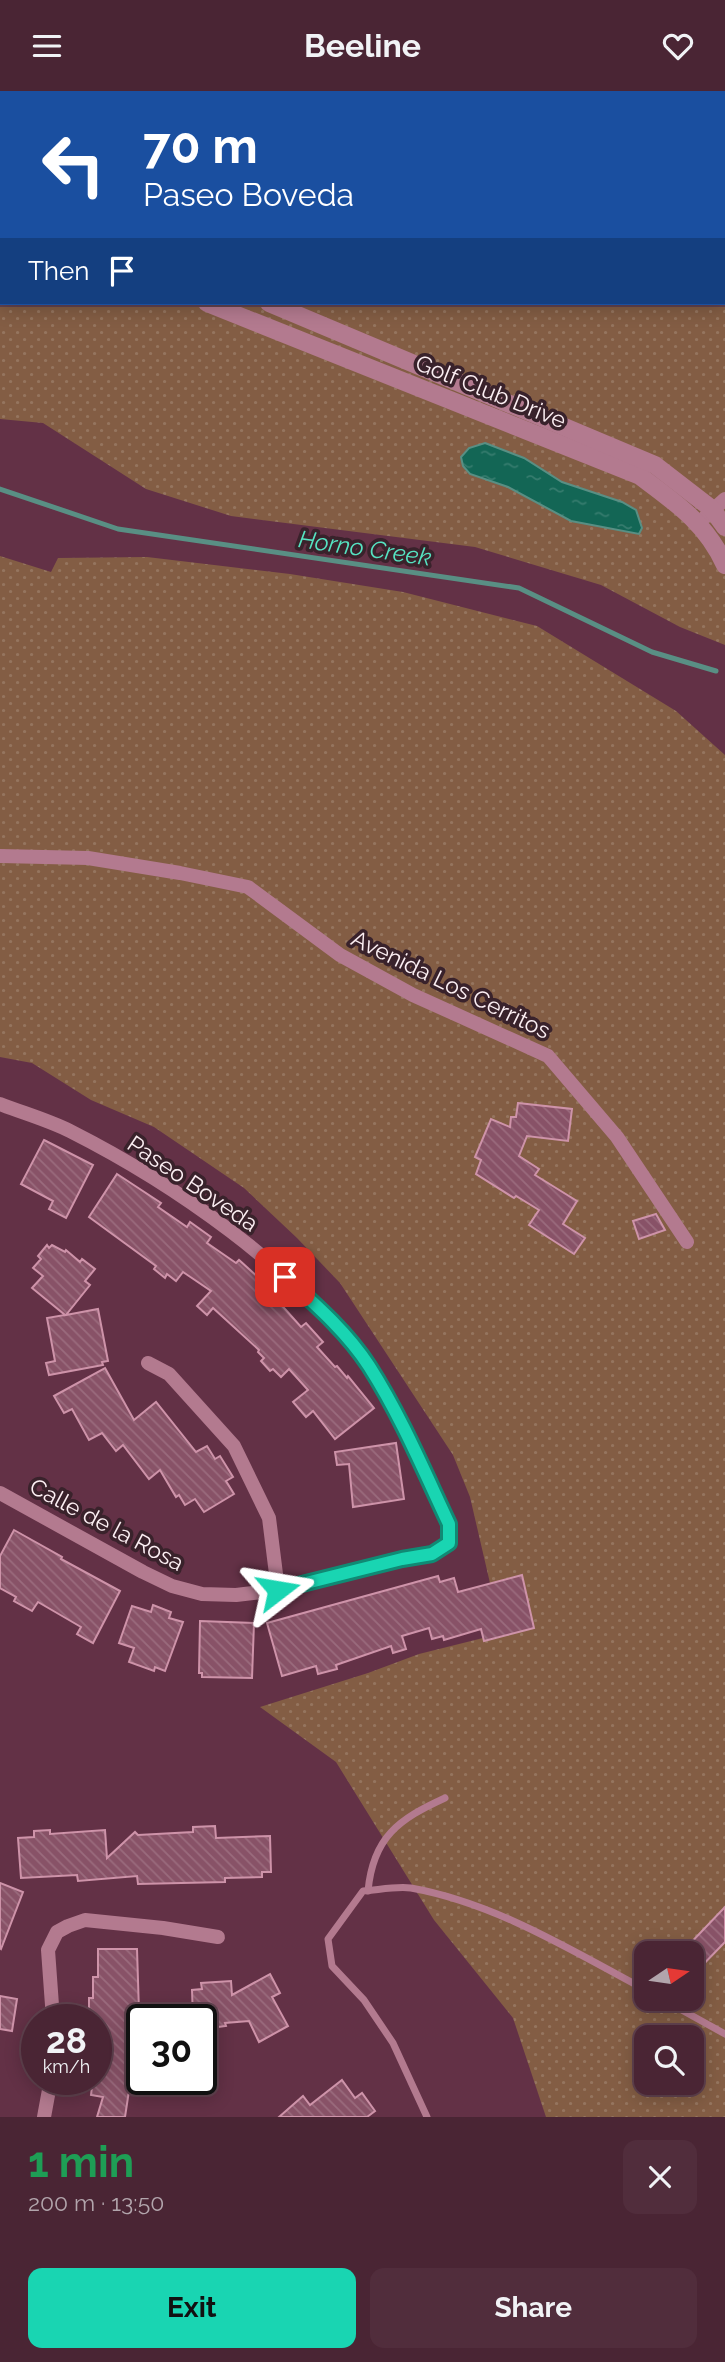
<!DOCTYPE html>
<html lang="en">
<head>
<meta charset="utf-8">
<style>
  :root { --surface:#4a2534; --page:#512d3c; --text:#f1f3f6; --muted:#b2a5ac; --line:#61424f; --accent:#19d5b2 }
  body { margin:0; font-family:Raleway,sans-serif; background:var(--page); color:var(--text); height:100vh; display:flex; flex-direction:column; font-size:26px; white-space:nowrap }
  * { box-sizing:border-box; margin:0 }
  p { font-size:23px; color:var(--muted) }
  .icon { flex:none; width:38px; height:38px; fill:none; stroke:currentColor; stroke-width:2; stroke-linecap:round; stroke-linejoin:round }
  .map { position:relative; height:2026px; overflow:hidden }
  .panel { display:flex; flex-direction:column; background:var(--surface); flex:1 }
  .panel>* { flex:none }
  .banner { position:absolute; left:0px; top:0px; width:726px; height:214px; box-shadow:0 4px 18px #0003,0 0 0 2px var(--line); background:#1a4fa0; color:#fff; overflow:hidden }
  .needle { width:46px; rotate:77deg }
  .fabs { position:absolute; left:634px; top:1850px; display:grid; gap:14px }
  .fabs a { display:grid; place-items:center; width:70px; height:70px; border-radius:14px; background:var(--surface); box-shadow:0 4px 18px #0003,0 0 0 2px var(--line); font-size:35px }
  .speed { position:absolute; left:21px; top:1913px; display:flex; gap:14px; font-size:35px; font-weight:700; text-align:center }
  .speed>* { display:grid; place-content:center; width:91px; height:91px; border-radius:50%; background:var(--surface); box-shadow:0 4px 18px #0003,0 0 0 2px var(--line); line-height:1 }
  .speed small { font-size:18px; font-weight:400 }
  .speed .limit { border:4px solid #111; border-radius:10px; background:#fff; color:#111 }
  .pin { position:absolute; display:grid; place-items:center; width:60px; height:60px; color:#fff; margin:-30px; border-radius:14px; box-shadow:0 4px 10px #0006 }
  .me { position:absolute; width:77px; margin:-38px; rotate:76deg; stroke-linejoin:round; filter:drop-shadow(0 0 5px #0008) }
  .turn { display:flex; align-items:center; gap:24px; height:147px; padding:0 28px; font-size:32px }
  .turn .icon { width:91px; height:91px; stroke-width:2.5 }
  .turn b { display:block; font-size:49px; line-height:60px }
  .then { display:flex; align-items:center; height:66px; padding:0 28px; background:#0003; gap:14px; font-size:26px }
  .round { display:grid; place-items:center; flex:none; width:74px; height:74px; border-radius:14px; background:var(--page) }
  .head { display:flex; align-items:center; justify-content:space-between; height:119px; padding:0 28px }
  h1 { font-size:42px; font-weight:700; line-height:52px; color:#1e9e55 }
  .button { display:flex; gap:14px; margin-top:auto; padding:14px 28px }
  .button a { flex:1; height:80px; border-radius:14px; background:var(--accent); color:#111; font-size:28px; font-weight:700; line-height:80px; text-align:center }
  .button a+a { background:var(--page); color:var(--text) }
  header { display:flex; justify-content:space-between; align-items:center; height:91px; padding:0 28px; background:var(--surface); font-size:32px; font-weight:700 }
  .map>svg:first-child { display:block }
</style>
</head>
<body>
<header><svg class="icon" aria-label="menu" viewBox="0 0 24 24"><path d="M4 6h16M4 12h16M4 18h16"/></svg>Beeline<svg class="icon" aria-label="heart" viewBox="0 0 24 24"><path d="M12 20l-8-8c-3-5 5-10 8-4 3-6 11-1 8 4z"/></svg></header>
<div class="map">
<svg width="725" height="2026" viewBox="0 0 725 2026">
  <defs>
    <pattern id="grass-dots" width="8" height="8" patternUnits="userSpaceOnUse" patternTransform="scale(1.75)"><rect width="8" height="8" fill="#835d44"/><path d="M2 2h.1M6 6h.1" fill="none" stroke="#95755f" stroke-width="1.8" stroke-linecap="round"/></pattern>
    <pattern id="water-ripples" width="26" height="14" patternUnits="userSpaceOnUse" patternTransform="scale(1.75)"><rect width="26" height="14" fill="#136655"/><path d="M2 4q2-2 4 0t4 0M15 11q2-2 4 0t4 0" fill="none" stroke="#367c6e"/></pattern>
    <pattern id="building-back-hatch" width="6" height="6" patternUnits="userSpaceOnUse" patternTransform="scale(1.75)"><rect width="6" height="6" fill="#885267"/><path d="M-1 5l2 2M0 0l6 6M5-1l2 2" fill="none" stroke="#9a6b7d"/></pattern>
  </defs>
  <rect width="100%" height="100%" fill="#633146"/>
  <g fill="url(#grass-dots)" fill-rule="evenodd">
    <path d="M0 0H154L2 2V212H724L725 106V554L680 536 601 494 475 456 231 425 146 398 43 332 0 328Z"/>
    <path d="M0 465 51 481 58 467 147 466 290 483 403 501 537 535 676 620 725 664V2026H546L513 1927 434 1829 336 1671 260 1616 368 1582 419 1563 487 1546 496 1518 470 1406 453 1364 340 1192 297 1147 244 1097 154 1036 91 1009 32 972 0 966ZM646 1862H691V1908H646ZM646 1946H691V1992H646Z"/>
  </g>
  <path fill="url(#water-ripples)" stroke="#598f84" stroke-width="2" d="M485 352 524 367 562 391 622 411 636 419 642 437 639 443 571 430 508 396 470 383 463 375 461 366 469 357Z"/>
  <g fill="none" stroke-linecap="round" stroke-linejoin="round">
    <path stroke="#598f84" stroke-width="5" d="M0 398 118 438 519 497 652 561 716 580"/>
  </g>
  <g fill="url(#building-back-hatch)" stroke="#ce93a9" stroke-width="2">
    <path d="M518 1012 572 1018 568 1050 527 1045 519 1065 539 1078 535 1084 577 1110 563 1133 585 1147 574 1163 529 1134 539 1119 516 1105 514 1107 476 1083 481 1069 475 1066 491 1028 510 1036 511 1026H516Z"/>
    <path d="M44 1049 93 1074 66 1127 49 1118 53 1110 21 1093Z"/>
    <path d="M117 1083 161 1112 158 1116 187 1136 190 1131 211 1146 207 1152 236 1172 239 1169 280 1206 277 1209 301 1236 306 1232 323 1251 317 1256 335 1276 337 1275 347 1287 348 1285 374 1317 335 1348 313 1320 306 1326 293 1311 308 1299 289 1278 281 1286 273 1278 270 1280 261 1270 264 1267 258 1261 259 1259 213 1217 207 1224 197 1215 211 1200 183 1181 176 1190 167 1183 165 1187 154 1178 156 1175 89 1126Z"/>
    <path d="M656 1123 665 1139 639 1148 633 1130Z"/>
    <path d="M47 1154 49 1157 52 1154 65 1161 66 1159 80 1171 82 1168 95 1178 85 1190 90 1194 66 1224 98 1218 108 1270 102 1271 103 1274 49 1284 46 1272 55 1270 47 1227 65 1224 32 1197 43 1185 33 1177 41 1168 38 1165Z"/>
    <path d="M105 1277 134 1329 156 1311 196 1361 207 1355 215 1368 220 1365 233 1386 226 1390 234 1403 204 1421 195 1408 185 1414 179 1404 176 1406 160 1379 149 1388 123 1354 116 1360 102 1342 89 1349 72 1318 64 1322 54 1305Z"/>
    <path d="M396 1352 404 1408 353 1416 349 1373 337 1374 335 1361Z"/>
    <path d="M14 1439 62 1466 61 1468 120 1500 93 1552 77 1543 81 1536 38 1511 32 1520 14 1510 16 1506 0 1497V1465Z"/>
    <path d="M522 1484 534 1537 484 1550 481 1538 444 1549 443 1545 432 1548 429 1537 402 1545 406 1558 393 1562 391 1555 336 1574 337 1578 318 1583 316 1575 282 1585 267 1532 438 1485 440 1491 454 1487 458 1501Z"/>
    <path d="M153 1514 171 1521 169 1527 183 1531 165 1580 155 1576 154 1580 129 1571 134 1557 119 1552 132 1515 151 1521Z"/>
    <path d="M200 1530 254 1532 252 1587 202 1586V1582H199Z"/>
    <path d="M215 1735 216 1747 270 1745 271 1781H262V1786L225 1787V1791L138 1793 137 1785 78 1790 77 1784 21 1787 18 1747 34 1746V1740L50 1739V1743L105 1739 107 1767 135 1741 138 1744 193 1741V1736Z"/>
    <path d="M0 1792 23 1801 1 1858 0 1857Z"/>
    <path d="M725 1816V1851L691 1886V1862H681Z"/>
    <path d="M98 1858H137L140 1952H130L126 1979 132 1980 125 2026H97L103 2006 91 2004 93 1988H96V1928H89V1907H93V1886H98Z"/>
    <path d="M270 1883 280 1902 272 1906 288 1935 259 1951 249 1930 225 1932 226 1935 218 1936V1944H201V1928H193L192 1899 202 1898 201 1892 231 1890 232 1904Z"/>
    <path d="M0 1905 17 1908 12 1940 0 1938Z"/>
    <path d="M342 1989 355 2007 362 2002 375 2020 367 2026H279L303 2005 310 2014Z"/>
  </g>
  <g fill="none" stroke-linecap="round" stroke-linejoin="round">
    <g stroke="#b37a8f" stroke-width="7">
      <path d="M368 1800C373 1746 399 1728 445 1707"/>
      <path d="M662 1908 725 1943"/>
      <path d="M427 2026 393 1952 364 1909 332 1875 328 1848 363 1800C378 1799 396 1795 411 1797 495 1812 571 1859 646 1899"/>
    </g>
    <g stroke="#b37a8f" stroke-width="14">
      <path d="M539 0 542 2"/>
      <path d="M724 14H725"/>
      <path d="M705 426 725 408"/>
      <path d="M0 765 88 767 180 782 248 796 340 864 413 904 548 965 617 1046 687 1151"/>
      <path d="M0 1013C23 1022 48 1029 70 1040 175 1093 295 1177 366 1272 399 1315 426 1383 449 1433V1452L431 1463 402 1468 278 1499 236 1504 202 1503 172 1495 143 1481 0 1402"/>
      <path d="M148 1272 169 1283 234 1355 269 1427 278 1499"/>
      <path d="M53 1928 48 1859 57 1841 68 1835 85 1829 163 1837 218 1846"/>
      <path d="M44 2026 51 1988"/>
    </g>
    <g stroke="#b37a8f" stroke-width="18">
      <path d="M318 2 320 0"/>
      <path d="M0 130H2"/>
      <path d="M0 158H2"/>
      <path d="M207 212 640 385C676 412 706 432 725 474"/>
      <path d="M269 212 655 374 712 418 725 436"/>
    </g>
  </g>
  <g fill="none" stroke-linecap="round" stroke-linejoin="round">
    <g stroke="#108a74" stroke-width="18">
      <path id="route" d="M278 1499 402 1468 432 1463 449 1452V1433C424 1380 401 1325 369 1275 347 1241 315 1213 285 1186"/>
    </g>
    <use href="#route" stroke="#19d5b2" stroke-width="12"/>
  </g>
  <g text-anchor="middle" dominant-baseline="central" stroke-width="7" stroke-linejoin="round" paint-order="stroke">
    <g font-size="23" fill="#fceff3" stroke="#39222b">
      <text transform="translate(491 300) rotate(22)">Golf Club Drive</text>
      <text transform="translate(451 893) rotate(26)">Avenida Los Cerritos</text>
      <text transform="translate(193 1092) rotate(34)">Paseo Boveda</text>
      <text transform="translate(107 1433) rotate(28)">Calle de la Rosa</text>
    </g>
    <g font-size="24" font-style="italic" fill="#56e3c2" stroke="#39222b">
      <text transform="translate(365 457) rotate(8)">Horno Creek</text>
    </g>
  </g>
</svg>
<div class="fabs">
<a><svg class="needle" viewBox="-14 -14 28 28"><path d="M0-13l5 13h-10z" fill="#e53935"/><path d="M0 13l5-13h-10z" fill="#b2a5ac"/></svg></a>
<a><svg class="icon" aria-label="search" viewBox="0 0 24 24"><circle cx="10" cy="10" r="6"/><path d="M15 15l6 6"/></svg></a>
</div>
<div class="speed"><div>28<small>km/h</small></div><div class="limit">30</div></div>
<div class="pin" style="left:285px;top:1186px;background:#d93025"><svg class="icon" aria-label="arrive" viewBox="0 0 24 24"><path d="M6 21V4h12l-3 4 3 4H6"/></svg></div>
<svg class="me" style="left:278px;top:1499px" viewBox="-20 -20 40 40"><path d="M0-17L14 15 0 8-14 15z" fill="#19d5b2" stroke="#fff" stroke-width="4"/></svg>
<div class="banner">
<div class="turn"><svg class="icon" aria-label="left" viewBox="0 0 24 24"><path d="M17 20v-9H6M10 6l-5 5 5 5"/></svg><div><b>70 m</b>Paseo Boveda</div></div>
<div class="then">Then<svg class="icon" aria-label="arrive" viewBox="0 0 24 24"><path d="M6 21V4h12l-3 4 3 4H6"/></svg></div>
</div>
</div>
<section class="panel">
<div class="head"><div><h1>1 min</h1><p>200 m · 13:50</p></div><a class="round"><svg class="icon" aria-label="close" viewBox="0 0 24 24"><path d="M6 6l12 12M18 6L6 18"/></svg></a></div>
<div class="button"><a>Exit</a><a>Share</a></div>
</section>
</body>
</html>
